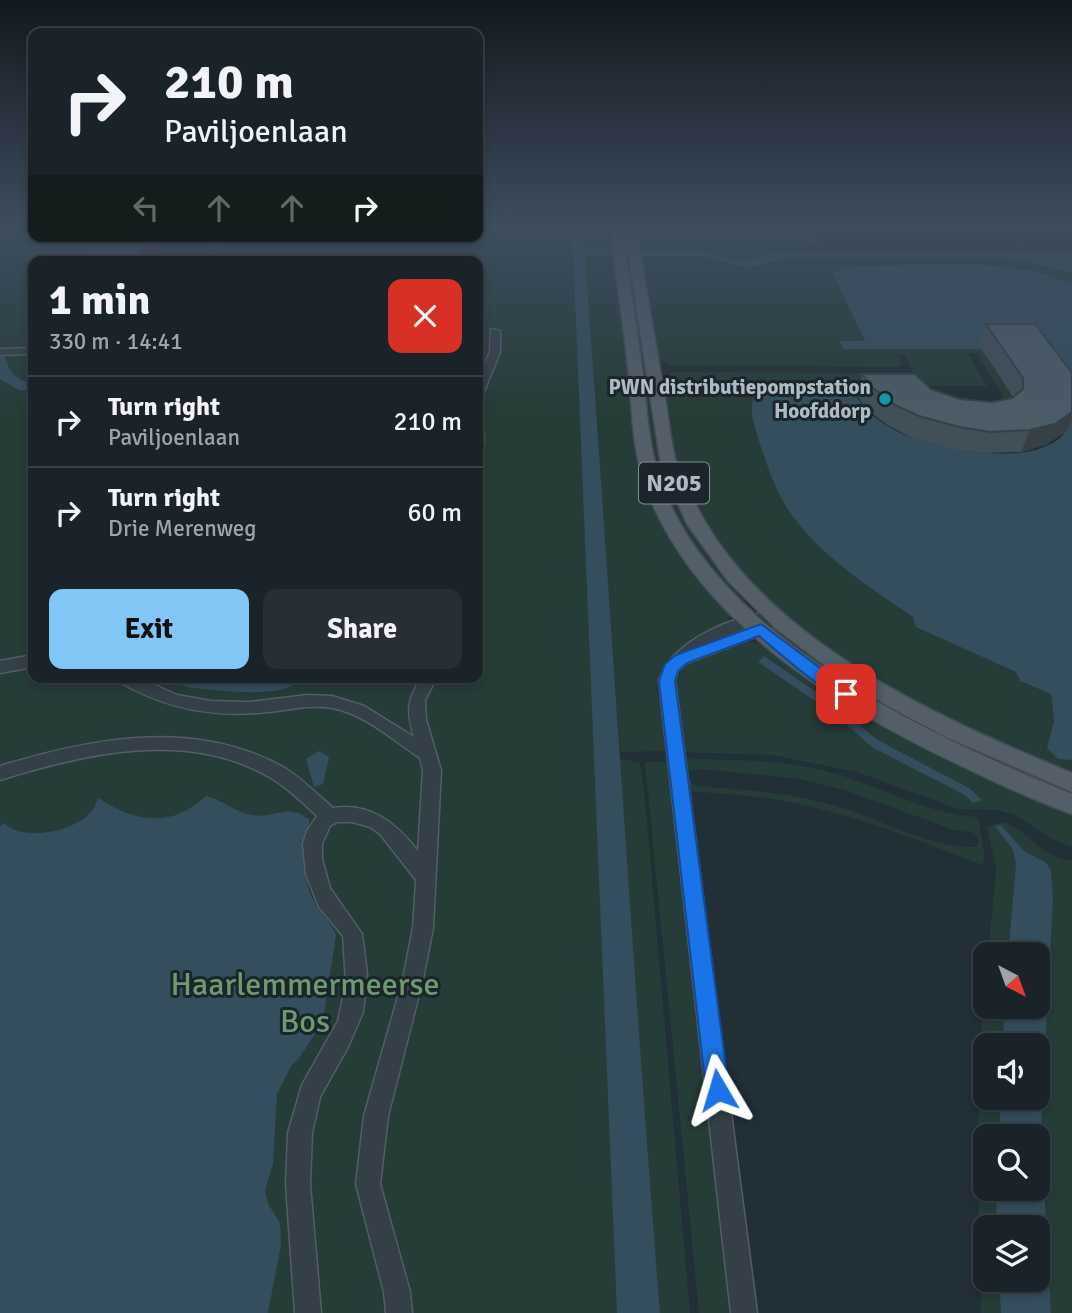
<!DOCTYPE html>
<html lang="en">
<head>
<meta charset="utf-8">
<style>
  :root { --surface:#192329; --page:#262f35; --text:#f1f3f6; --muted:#9fa4a8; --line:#374046; --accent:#82c6f5 }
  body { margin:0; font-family:Signika,sans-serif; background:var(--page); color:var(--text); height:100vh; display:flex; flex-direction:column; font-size:26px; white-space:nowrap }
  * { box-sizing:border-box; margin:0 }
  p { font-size:23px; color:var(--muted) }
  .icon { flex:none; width:38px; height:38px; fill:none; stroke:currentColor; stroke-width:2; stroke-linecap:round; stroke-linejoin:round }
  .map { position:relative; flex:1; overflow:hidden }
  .sheet { position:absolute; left:28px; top:256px; width:455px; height:427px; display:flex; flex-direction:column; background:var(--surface); border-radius:14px; box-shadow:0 4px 10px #0003,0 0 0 2px var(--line) }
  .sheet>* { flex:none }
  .guide { position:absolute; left:28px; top:28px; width:455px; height:214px; border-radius:14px; box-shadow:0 4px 10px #0003,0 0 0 2px var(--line); background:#192329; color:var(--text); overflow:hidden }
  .needle { width:46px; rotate:139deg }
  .controls { position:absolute; left:973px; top:942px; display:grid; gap:14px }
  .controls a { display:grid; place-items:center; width:77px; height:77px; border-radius:14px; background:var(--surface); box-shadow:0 4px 10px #0003,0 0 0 2px var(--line); font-size:35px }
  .pin { position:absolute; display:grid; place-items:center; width:60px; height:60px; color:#fff; margin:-30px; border-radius:14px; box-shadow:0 4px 10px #0006 }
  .me { position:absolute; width:77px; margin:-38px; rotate:353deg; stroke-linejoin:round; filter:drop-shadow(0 0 5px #0008) }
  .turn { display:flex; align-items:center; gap:24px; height:147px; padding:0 21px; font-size:32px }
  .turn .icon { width:91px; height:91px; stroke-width:2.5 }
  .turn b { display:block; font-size:49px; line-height:60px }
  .lanes { display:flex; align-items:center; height:66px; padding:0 21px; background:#0003; justify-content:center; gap:35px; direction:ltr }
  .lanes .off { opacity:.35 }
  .round { display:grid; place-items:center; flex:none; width:74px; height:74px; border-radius:14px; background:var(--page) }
  .summary { display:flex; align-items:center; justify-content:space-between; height:119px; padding:0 21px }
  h1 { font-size:42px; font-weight:700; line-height:52px }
  .primary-button { display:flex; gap:14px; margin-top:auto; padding:14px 21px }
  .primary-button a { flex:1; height:80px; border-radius:14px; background:var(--accent); color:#111; font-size:28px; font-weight:700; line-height:80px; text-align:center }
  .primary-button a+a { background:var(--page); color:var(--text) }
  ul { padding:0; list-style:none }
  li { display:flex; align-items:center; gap:21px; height:91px; padding:0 21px; border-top:2px solid var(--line) }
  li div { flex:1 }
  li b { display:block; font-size:26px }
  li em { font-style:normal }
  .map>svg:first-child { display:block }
</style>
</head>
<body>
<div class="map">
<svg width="1072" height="1313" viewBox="0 0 1072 1313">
  <rect width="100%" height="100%" fill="#212f37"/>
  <g fill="#263c38" fill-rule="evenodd">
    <path d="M0 226H33V236H478V226H574L624 1313H0ZM33 261H478V677H33Z"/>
    <path d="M582 226H609L613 250H585Z"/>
    <path d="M633 226H763C774 237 794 238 804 226H810L820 243 776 251 743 262 701 251 637 250Z"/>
    <path d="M585 256H614L642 463 729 607 730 615 727 623 662 669 656 690 662 708 669 751 620 752Z"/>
    <path d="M638 256H703L749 268 791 257H997L1026 261 1072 273V284C1005 255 926 266 854 266L832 272 865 341H839L843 349H983L1018 395 1015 411C989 438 922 421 904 391L759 392C746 405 754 423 758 438 765 459 771 479 781 498 810 550 866 585 913 617L916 627 1017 672 1020 681 1051 694 1054 721 1047 748 1058 759 1072 760V776C924 717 730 628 674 465 665 438 663 409 660 381L672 372 901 373C915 378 914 394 923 403 941 419 978 420 998 411L1005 399 977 353H967L987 386H920L904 355H898L902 365 897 367 670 365 655 358Z"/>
    <path d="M628 284 636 303 668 479C686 526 717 560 749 598L740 601 695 551 671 512 651 459 640 376 642 360Z"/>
    <path d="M744 641 770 646 1072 814V847L1052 839 1015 815 997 810 958 809 857 772 772 755 683 752C680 725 664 677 692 660 707 651 728 647 744 641ZM764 656 841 709 876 739 969 788 981 799 972 803 963 794 873 748 834 714 758 662Z"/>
    <path d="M620 758 640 763 645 799 690 1313H660L628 908Z"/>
    <path d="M683 759C728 760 774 759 818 769 872 781 923 814 978 817L984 853 983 865C924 843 865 819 804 805 766 796 726 794 687 791ZM701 769 801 779 847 791 954 830 974 833 979 840 976 847C931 849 879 818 836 806 791 792 744 790 697 786L690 781 688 771Z"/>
    <path d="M645 762H668L734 1313H699Z"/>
    <path d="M1004 822C1029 832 1044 859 1072 861V1313H1051L1041 1130 1053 898 1051 869 1045 862 1024 851 1001 825 996 826 1013 850 1016 864 1008 954H988L996 870 987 826Z"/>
    <path d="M985 980V1006H1004L1003 1045H985V1097H1001L999 1136H985V1188H997L996 1227H985V1279H999L1001 1313H981C978 1202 975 1090 985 980Z"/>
  </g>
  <g fill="#354e5e">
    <path d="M572 226H582L585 250 701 251 743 262 776 251 1072 252V273L1026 261 997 257H791L749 268 703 256H585C611 608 632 961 660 1313H617Z"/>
    <path d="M854 266C926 266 1005 255 1072 284V411L983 349H843L839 341H865L832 272Z"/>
    <path d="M0 346C10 366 7 378 33 384V391L19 390 0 379Z"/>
    <path d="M905 391 856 396C866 412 880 422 896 431 933 449 1057 477 1072 418V760L1058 759 1047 748 1054 721 1051 694 1020 681 1016 672 916 627 913 617C866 585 810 550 781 498 771 479 765 459 758 438 754 423 746 405 758 392Z"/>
    <path d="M764 656 841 709 876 739 969 788 982 800 973 803 963 794 873 748 834 714 758 662Z"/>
    <path d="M181 677H303C288 702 216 689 190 688L179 684Z"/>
    <path d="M319 751 329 757 323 784 314 787 306 759Z"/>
    <path d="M206 796C222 800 237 813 252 815 277 819 287 802 310 820 300 849 301 880 317 907 323 917 332 924 336 935L324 1013 315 1034 299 1058 291 1066 277 1094 273 1164 265 1190 268 1204 280 1223 281 1244 268 1313H0V827L4 823C22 842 73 832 90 813 94 810 96 803 98 798 136 823 172 828 206 796Z"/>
    <path d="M1001 825 1024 851 1045 862 1051 869 1053 898 1041 1130 1051 1313H1001L999 1279H1038V1227H996L997 1188H1038V1136H999L1001 1097H1038V1045H1003L1004 1006H1038V954H1008L1016 864 1013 850 995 826Z"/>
  </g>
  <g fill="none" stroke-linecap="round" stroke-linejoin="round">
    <g stroke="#515e65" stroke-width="3">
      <g id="minor">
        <path d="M764 226 783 229 800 226 796 232C784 235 772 236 764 226Z"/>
        <path d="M212 236H221L216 247 213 248 208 245Z"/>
        <path d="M491 329 500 331V352L484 392 478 395V379L490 352Z"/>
        <path d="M33 348V354L0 355V349Z"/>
        <path d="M478 430 484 434V445L478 449Z"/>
        <path d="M776 611 784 616 766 633 687 663 678 671 675 681 757 1313H731L659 681C672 639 736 615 776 611ZM758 623 756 625 723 637Z"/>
        <path d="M33 655V667L0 673V661Z"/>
        <path d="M116 677H137L177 695 211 701 249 702 308 695 332 696 364 706 414 737C406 708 407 703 421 677H437L425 700 426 720 441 770 433 928 423 979 388 1116 380 1184 410 1292 412 1313H386L384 1292 356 1184 364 1116 403 979 413 928 416 880 380 834 370 827 352 822H337L330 826 322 844V859L330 888 362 934 367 974 363 1012 348 1047 320 1097 312 1133 310 1184 321 1313H295L286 1184 288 1133 302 1085 338 1021 346 983 343 936 319 907 306 874 303 844 307 831 317 816C302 802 288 788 271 778 189 729 86 753 0 780V766C92 738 194 718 283 767 301 778 317 794 333 808 370 802 396 823 418 851L423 770 420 758C393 740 365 714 332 708 311 704 289 710 268 712 214 718 165 709 118 681Z"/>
      </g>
    </g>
    <g stroke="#404c54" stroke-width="3">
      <g id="major">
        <path d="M610 226H622C628 273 636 320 642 367 647 405 648 446 661 482 718 639 928 735 1072 794V814C1037 802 1003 786 970 770 842 710 694 623 644 483 632 447 632 406 628 368 623 321 615 273 610 226Z"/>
        <path d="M631 231 637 235C646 287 655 340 664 392 669 416 670 442 677 465 681 477 688 488 693 499 761 640 935 716 1072 773V792L946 737 886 705 828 668 774 627 728 581 687 524 661 466 625 235Z"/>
      </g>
    </g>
    <use href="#minor" fill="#344048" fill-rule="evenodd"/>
    <use href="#major" fill="#525f68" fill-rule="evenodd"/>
  </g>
  <g fill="#414f58">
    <path d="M164 242 152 261H33V265L28 250Z"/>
    <path d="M986 324 1072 373V418L1067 431 1045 445 1021 452 983 453 951 449 912 438 889 426 866 409 857 395 862 374 931 389 960 399 992 402 1012 398 1013 397 979 345Z"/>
  </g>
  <g fill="#354047">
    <path d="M150 236H162L164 242 152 261H137L136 256Z"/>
    <path d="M1072 412V418L1067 431 1045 445 1021 452 1030 430Z"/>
  </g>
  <g fill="#4c5c66" stroke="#354047" stroke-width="2">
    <path d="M50 236H150L136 256H83L87 250H28L38 240H47Z"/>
    <path d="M986 324H1035L1072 373V412L1055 424 1030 430 991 432 959 427 919 416 895 405 872 387 862 374H915L931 389 960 399 992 402 1012 398 1023 389V378Z"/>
  </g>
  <linearGradient id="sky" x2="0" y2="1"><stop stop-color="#121a1e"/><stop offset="0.55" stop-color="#3d4d5e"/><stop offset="1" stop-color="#3d4d5e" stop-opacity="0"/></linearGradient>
  <rect width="1072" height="410" fill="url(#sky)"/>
  <path fill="#1a73e8" stroke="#114b97" stroke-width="2" d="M761 624 855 694 852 698C834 704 775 649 759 636L687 663 678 671 675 681 729 1090 726 1098 718 1102 709 1098 706 1090 659 681 665 664 676 655Z"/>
  <circle fill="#0f9aa8" stroke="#1a252c" stroke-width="2.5" cx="885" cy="399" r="7"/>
  <g text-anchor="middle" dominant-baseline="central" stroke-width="6" stroke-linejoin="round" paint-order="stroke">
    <g font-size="21" font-weight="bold" fill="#aebbc4" stroke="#1a252c" text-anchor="end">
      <text x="871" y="387">PWN distributiepompstation<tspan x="871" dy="24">Hoofddorp</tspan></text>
    </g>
    <rect fill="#1a252c" stroke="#828e96" stroke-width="2" x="639" y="462.5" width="70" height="41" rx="5"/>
    <g font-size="24" font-weight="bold" fill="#aebbc4">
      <text x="674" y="483">N205</text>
    </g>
    <g font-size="32" fill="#6f9970" stroke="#1a252c">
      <text x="305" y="984">Haarlemmermeerse<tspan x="305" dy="37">Bos</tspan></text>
    </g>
  </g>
</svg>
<div class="controls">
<a><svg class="needle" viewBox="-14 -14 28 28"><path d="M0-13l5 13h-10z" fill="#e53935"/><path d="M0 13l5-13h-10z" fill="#9fa4a8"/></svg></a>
<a><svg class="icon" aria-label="sound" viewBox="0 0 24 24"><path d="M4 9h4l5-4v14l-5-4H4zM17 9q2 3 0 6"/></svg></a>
<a><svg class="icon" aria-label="search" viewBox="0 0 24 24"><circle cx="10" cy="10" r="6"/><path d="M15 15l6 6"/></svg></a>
<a><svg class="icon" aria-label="layers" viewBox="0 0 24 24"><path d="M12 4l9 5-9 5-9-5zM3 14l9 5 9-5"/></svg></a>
</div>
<div class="pin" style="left:846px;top:694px;background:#d93025"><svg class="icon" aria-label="arrive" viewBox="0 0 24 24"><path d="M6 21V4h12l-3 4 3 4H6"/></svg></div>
<svg class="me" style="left:718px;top:1090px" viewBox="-20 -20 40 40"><path d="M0-17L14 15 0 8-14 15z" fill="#1a73e8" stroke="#fff" stroke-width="4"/></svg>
<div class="guide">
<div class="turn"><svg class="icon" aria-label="right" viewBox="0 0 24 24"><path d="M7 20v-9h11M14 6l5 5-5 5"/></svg><div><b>210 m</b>Paviljoenlaan</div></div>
<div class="lanes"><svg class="icon off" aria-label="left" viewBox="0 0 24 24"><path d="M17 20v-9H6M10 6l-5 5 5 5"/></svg><svg class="icon off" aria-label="ahead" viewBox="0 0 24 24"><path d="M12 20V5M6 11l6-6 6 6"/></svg><svg class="icon off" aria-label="ahead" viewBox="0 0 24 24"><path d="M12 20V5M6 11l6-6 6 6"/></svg><svg class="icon" aria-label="right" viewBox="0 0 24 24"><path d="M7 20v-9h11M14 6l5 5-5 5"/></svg></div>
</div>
<section class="sheet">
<div class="summary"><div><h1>1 min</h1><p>330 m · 14:41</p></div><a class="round" style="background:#d93025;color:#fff"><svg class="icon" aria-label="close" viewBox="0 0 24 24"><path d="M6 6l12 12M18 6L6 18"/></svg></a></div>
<ul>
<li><svg class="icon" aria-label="right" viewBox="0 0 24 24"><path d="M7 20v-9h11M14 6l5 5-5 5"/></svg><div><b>Turn right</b><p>Paviljoenlaan</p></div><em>210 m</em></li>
<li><svg class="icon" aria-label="right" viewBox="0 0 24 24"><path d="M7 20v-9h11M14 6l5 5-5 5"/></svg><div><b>Turn right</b><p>Drie Merenweg</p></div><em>60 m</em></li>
</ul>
<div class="primary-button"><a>Exit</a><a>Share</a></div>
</section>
</div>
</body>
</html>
